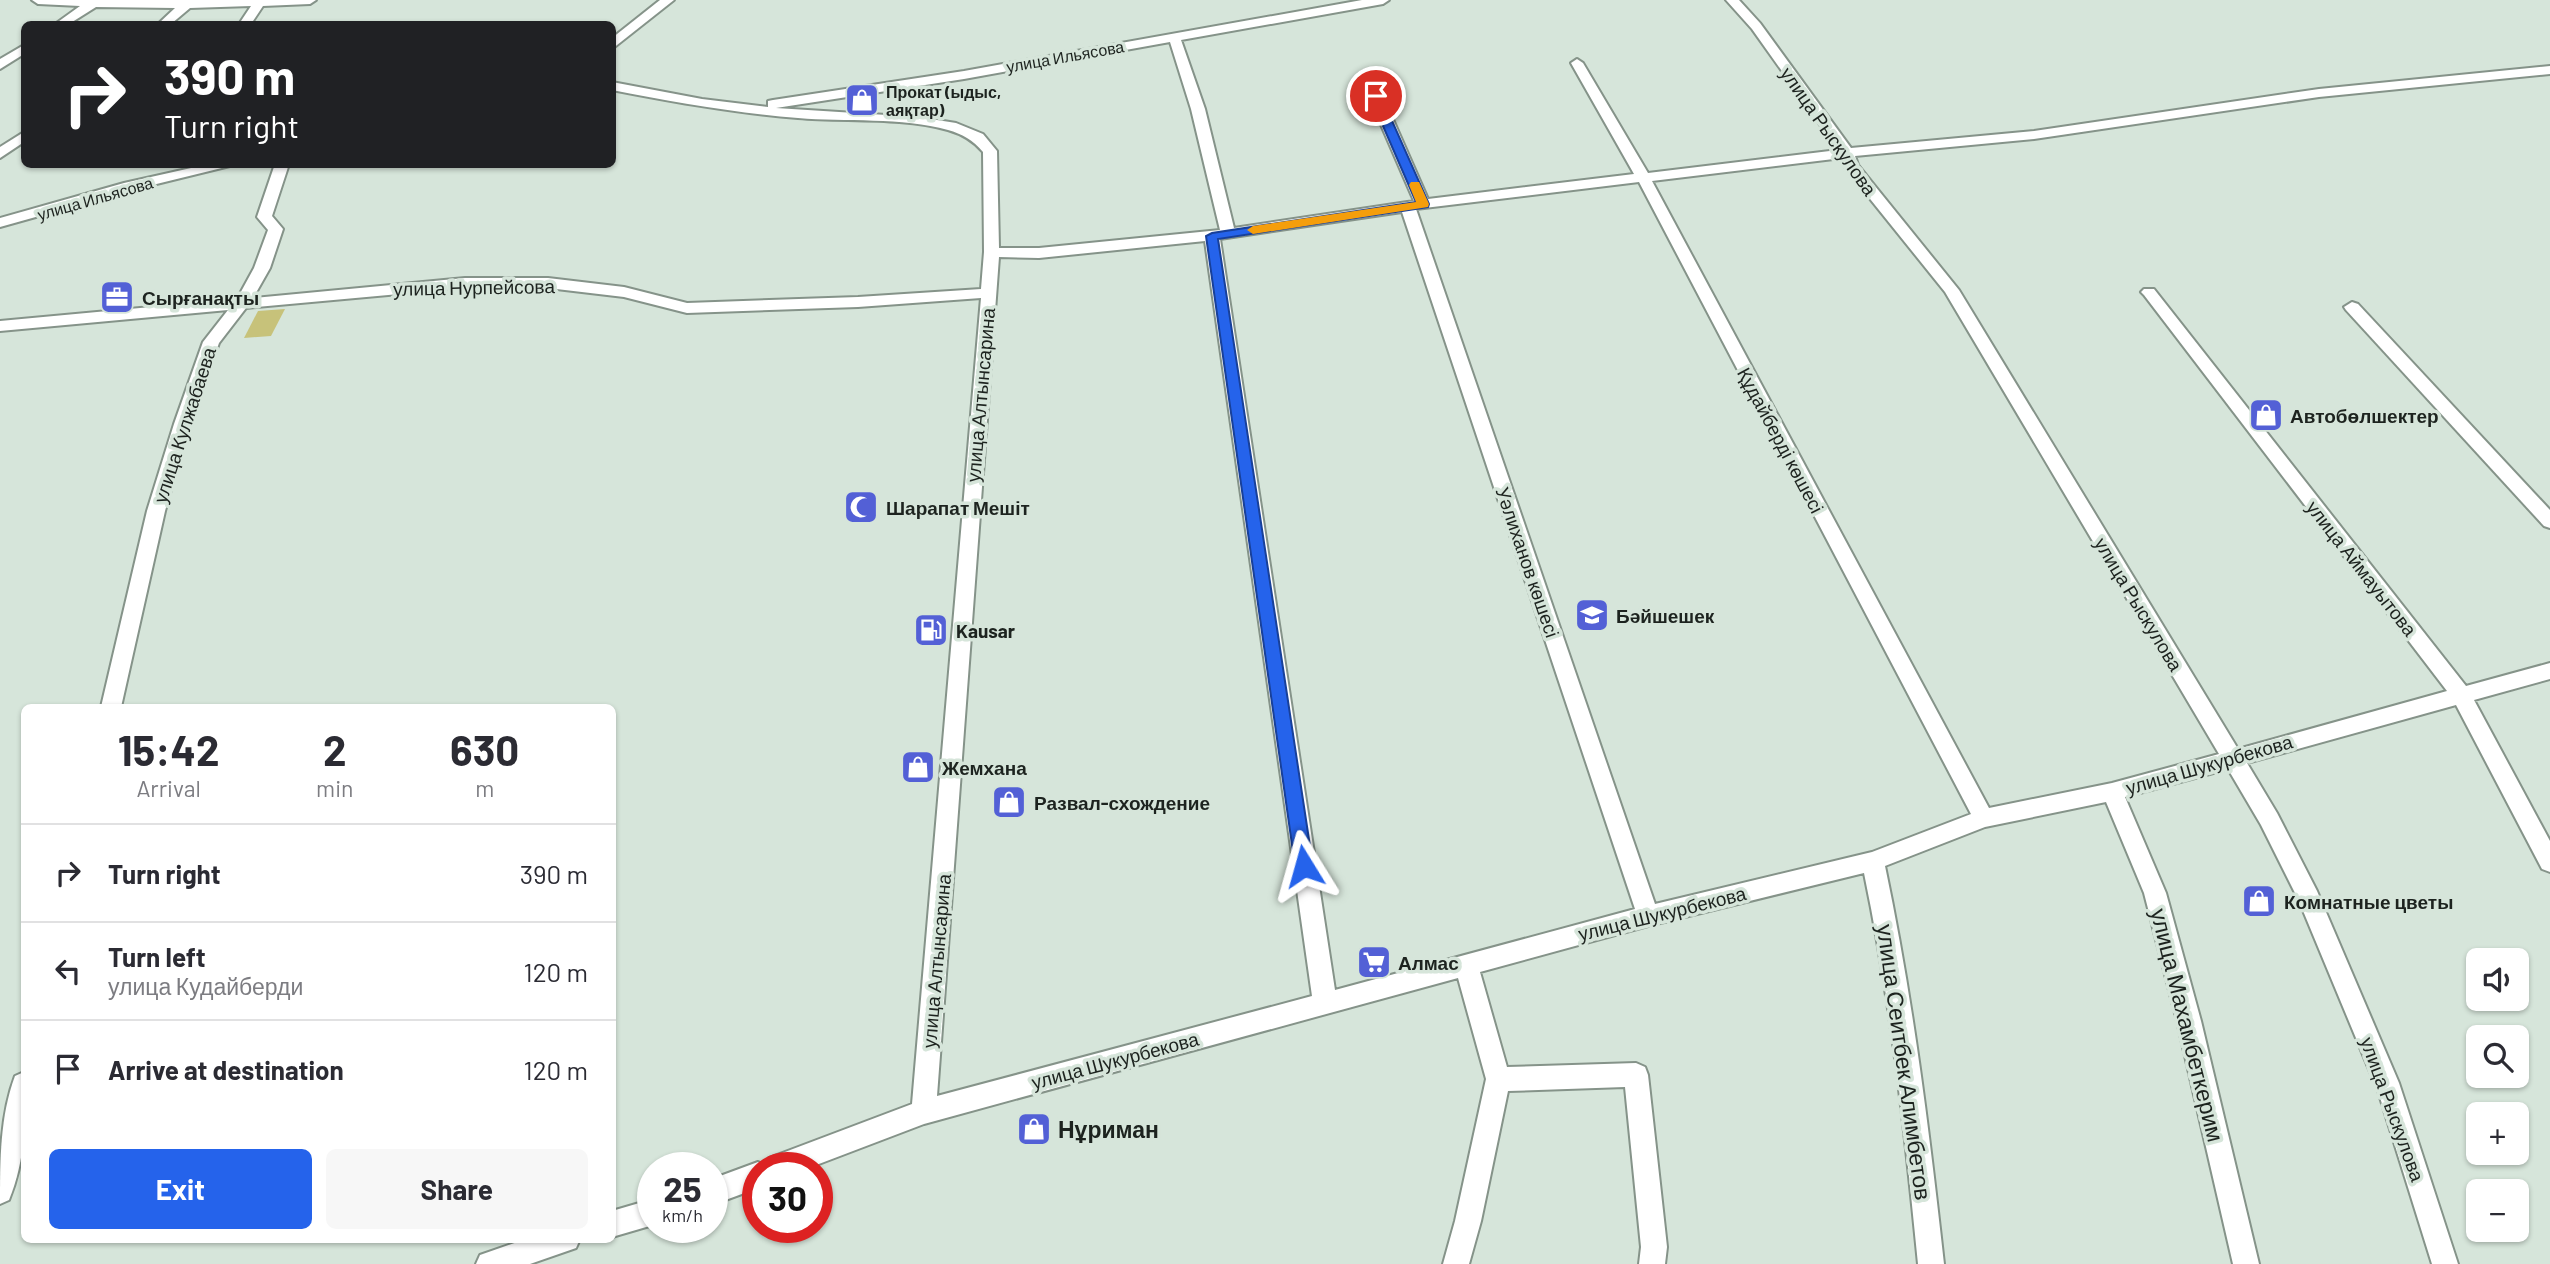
<!DOCTYPE html>
<html lang="en">
<head>
<meta charset="utf-8">
<style>
  :root { --surface:#fff; --page:#f7f7f7; --text:#2b2b33; --muted:#7c7c81; --line:#e1e1e2; --accent:#2563eb }
  body { margin:0; font-family:Barlow,sans-serif; background:var(--page); color:var(--text); height:100vh; display:flex; flex-direction:column; font-size:26px; white-space:nowrap }
  * { box-sizing:border-box; margin:0 }
  p { font-size:23px; color:var(--muted) }
  .icon { flex:none; width:38px; height:38px; fill:none; stroke:currentColor; stroke-width:2; stroke-linecap:round; stroke-linejoin:round }
  .map { position:relative; flex:1; overflow:hidden }
  .panel { position:absolute; left:21px; top:704px; width:595px; height:539px; display:flex; flex-direction:column; background:var(--surface); border-radius:10px; box-shadow:0 2px 5px #0004 }
  .panel>* { flex:none }
  .top-card { position:absolute; left:21px; top:21px; width:595px; height:147px; border-radius:10px; box-shadow:0 2px 5px #0004; background:#202124; color:#fff; overflow:hidden }
  .controls { position:absolute; left:2466px; top:948px; display:grid; gap:14px }
  .controls a { display:grid; place-items:center; width:63px; height:63px; border-radius:10px; background:var(--surface); box-shadow:0 2px 5px #0004; font-size:35px }
  .speed { position:absolute; left:637px; top:1152px; display:flex; gap:14px; font-size:35px; font-weight:700; text-align:center }
  .speed>* { display:grid; place-content:center; width:91px; height:91px; border-radius:50%; background:var(--surface); box-shadow:0 2px 5px #0004; line-height:1 }
  .speed small { font-size:18px; font-weight:400 }
  .speed .limit { border:10px solid #d22; background:#fff; color:#111 }
  .pin { position:absolute; display:grid; place-items:center; width:60px; height:60px; color:#fff; margin:-30px; border:4px solid #fff; border-radius:50%; box-shadow:0 2px 7px #0007 }
  .me { position:absolute; width:77px; margin:-38px; rotate:352deg; stroke-linejoin:round; filter:drop-shadow(0 0 5px #0008) }
  .turn { display:flex; align-items:center; gap:24px; height:147px; padding:0 28px; font-size:32px }
  .turn .icon { width:91px; height:91px; stroke-width:2.5 }
  .turn b { display:block; font-size:49px; line-height:60px }
  .eta { display:flex; justify-content:space-evenly; align-items:center; height:119px; text-align:center }
  .eta b { font-size:42px; font-weight:700; line-height:49px }
  .cta { display:flex; gap:14px; margin-top:auto; padding:14px 28px }
  .cta a { flex:1; height:80px; border-radius:10px; background:var(--accent); color:#fff; font-size:28px; font-weight:700; line-height:80px; text-align:center }
  .cta a+a { background:var(--page); color:var(--text) }
  ul { padding:0; list-style:none }
  li { display:flex; align-items:center; gap:21px; height:98px; padding:0 28px; border-top:2px solid var(--line) }
  li div { flex:1 }
  li b { display:block; font-size:26px }
  li em { font-style:normal }
  .map>svg:first-child { display:block }
</style>
</head>
<body>
<div class="map">
<svg width="2550" height="1264" viewBox="0 0 2550 1264">
  <rect width="100%" height="100%" fill="#d6e5da"/>
  <path fill="#c7c27a" d="M285 309 271 336 244 338 258 311Z"/>
  <g fill="none" stroke-linecap="round" stroke-linejoin="round">
    <g stroke="#859389" stroke-width="4">
      <g id="street">
        <path d="M32 0H316L310 4 263 6 251 24H239L251 6 190 8 171 24H158L175 8 96 7 69 24H55L80 6 38 4Z"/>
        <path d="M660 0H674L612 49V38Z"/>
        <path d="M1362 0H1389L1383 4 1181 40 1205 109 1234 228 1414 201 1359 74 1366 70 1373 74 1428 199 1634 174 1571 63 1577 59 1583 63 1648 173 1838 150 1752 29 1726 0H1739L1760 23 1851 148 2034 131 2319 89 2550 66V74L2319 97 2034 139 1855 156 1858 165 1959 290 2238 749 2447 691 2144 295 2141 292 2144 289H2154L2466 686 2550 663V679L2474 700 2550 841V872L2542 869 2456 705 2247 763 2277 813 2317 891 2399 1083 2458 1264H2432L2378 1091 2299 901 2261 825 2228 769 2125 797 2166 893 2201 1021 2259 1264H2233L2177 1021 2144 893 2106 802 1985 827 1885 866C1913 999 1929 1129 1944 1264H1918C1905 1132 1891 1002 1864 873L1648 926 1480 972 1507 1067 1636 1063 1645 1067 1648 1075 1667 1247 1665 1264H1639L1641 1247 1625 1087 1508 1091 1481 1221 1469 1264H1443L1455 1221 1486 1079 1458 978 924 1124 811 1167H758V1188L712 1205V1179L758 1162 766 1166 769 1158 912 1104 981 298 858 307 687 313 624 297 548 288H465L246 308 219 343 190 424 165 511 121 707H101L147 511 174 424 203 342 228 310 0 331V321L237 299 254 268 268 230 257 217 275 164H289L272 216 283 229 270 268 253 298 465 278H548L624 287 687 303 858 297 981 289 984 252 983 152C973 140 962 134 948 130 902 117 845 122 798 118 735 113 674 102 612 90V82L702 99 768 107V101L773 100 964 71ZM1170 42 1191 109 1220 230 1039 248H999L997 151 983 134 956 123 918 117 776 108 964 79ZM1842 158 1846 169 1945 292 2219 754 2112 783 1989 808 1652 181ZM1639 182 1971 814 1872 852 1655 904 1416 209ZM1402 212 1635 909 1335 990 1220 239ZM1205 241 1312 996 937 1096 999 257 1039 258Z"/>
        <path d="M24 45V54L0 69V59Z"/>
        <path d="M24 132V142L0 158V147Z"/>
        <path d="M209 164H238L132 190 0 227V218L124 183Z"/>
        <path d="M2352 302 2358 304 2550 510V528L2544 526 2346 310 2344 307Z"/>
        <path d="M24 1072C28 1113 25 1161 9 1200L0 1204C0 1160 0 1116 15 1076Z"/>
        <path d="M653 1199V1225L612 1237V1211Z"/>
        <path d="M526 1239H580L576 1248 530 1264H476L480 1255Z"/>
      </g>
    </g>
    <use href="#street" fill="#fff" fill-rule="evenodd"/>
  </g>
  <path fill="#2563eb" stroke="#184099" stroke-width="2" d="M1372 93 1381 96 1429 204 1428 207 1218 239 1313 866 1311 871 1304 874 1298 871 1295 866 1206 236 1212 233 1416 202 1370 96Z"/>
  <path fill="#f59e0b" d="M1411 182H1419L1429 204 1428 207 1253 234 1247 230 1253 226 1416 202 1409 185Z"/>
  <defs>
    <g id="shop-square" transform="scale(1.75)"><rect x="-9" y="-9" width="18" height="18" rx="4" fill="#5360d6" stroke="#d6e5da"/><path d="M-5-2.5h2.3a2.7 3.5 0 0 1 5.4 0H5L5.5 6h-11ZM-1.5-2.5h3a1.5 2.3 0 0 0-3 0Z" fill="#fff"/></g>
    <g id="office-square" transform="scale(1.75)"><rect x="-9" y="-9" width="18" height="18" rx="4" fill="#5360d6" stroke="#d6e5da"/><path d="M-6-3h4V-5.5h4V-3h4V5H-6ZM-1-4.5V-3h2v-1.5ZM-6 0V1H6V0Z" fill="#fff"/></g>
    <g id="mosque-square" transform="scale(1.75)"><rect x="-9" y="-9" width="18" height="18" rx="4" fill="#5360d6" stroke="#d6e5da"/><path d="M3.5-4.9A6 6 0 1 0 3.5 4.9A5 5 0 1 1 3.5-4.9Z" fill="#fff"/></g>
    <g id="school-square" transform="scale(1.75)"><rect x="-9" y="-9" width="18" height="18" rx="4" fill="#5360d6" stroke="#d6e5da"/><path d="M0-5L7-2L0 1L-7-2ZM-4 1L0 2.5L4 1V4Q0 6-4 4Z" fill="#fff"/></g>
    <g id="fuel-square" transform="scale(1.75)"><rect x="-9" y="-9" width="18" height="18" rx="4" fill="#5360d6" stroke="#d6e5da"/><path d="M-5.5-6h7V0h2V4h1.3V-2.5L3-4.5l.8-.8L6-3V5H2.5V1h-1V6h-7ZM-4.2-4.7v3.2H.2V-4.7Z" fill="#fff"/></g>
    <g id="supermarket-square" transform="scale(1.75)"><rect x="-9" y="-9" width="18" height="18" rx="4" fill="#5360d6" stroke="#d6e5da"/><path d="M-6-5.5h2.5l.6 2H6L4.5 2H-2.5L-4.4-4H-6ZM-1.5 3.2a1.3 1.3 0 1 0 .1 0ZM3 3.2a1.3 1.3 0 1 0 .1 0Z" fill="#fff"/></g>
  </defs>
  <g fill-rule="evenodd">
    <use href="#shop-square" x="862" y="100"/>
    <use href="#office-square" x="117" y="297"/>
    <use href="#shop-square" x="2266" y="415"/>
    <use href="#mosque-square" x="861" y="507"/>
    <use href="#school-square" x="1592" y="615"/>
    <use href="#fuel-square" x="931" y="630"/>
    <use href="#shop-square" x="918" y="767"/>
    <use href="#shop-square" x="1009" y="802"/>
    <use href="#shop-square" x="2259" y="901"/>
    <use href="#supermarket-square" x="1374" y="962"/>
    <use href="#shop-square" x="1034" y="1129"/>
  </g>
  <g text-anchor="middle" dominant-baseline="central" stroke-width="7" stroke-linejoin="round" paint-order="stroke">
    <g font-size="16" fill="#1d231f" stroke="#d6e5da">
      <text transform="translate(1065 56) rotate(-10)">улица Ильясова</text>
      <text transform="translate(95 198) rotate(-16)">улица Ильясова</text>
    </g>
    <g font-size="16" font-weight="bold" fill="#1d231f" stroke="#d6e5da" text-anchor="start">
      <text x="886" y="91">Прокат (ыдыс,<tspan x="886" dy="18">аяқтар)</tspan></text>
    </g>
    <g font-size="19" fill="#1d231f" stroke="#d6e5da">
      <text transform="translate(1829 131) rotate(55)">улица Рыскулова</text>
      <text transform="translate(474 287) rotate(-1)">улица Нурпейсова</text>
      <text transform="translate(980 395) rotate(-85)">улица Алтынсарина</text>
      <text transform="translate(184 425) rotate(-72)">улица Кулжабаева</text>
      <text transform="translate(1781 440) rotate(62)">Құдайберді көшесі</text>
      <text transform="translate(1528 562) rotate(71)">Уәлиханов көшесі</text>
      <text transform="translate(2362 568) rotate(52)">улица Аймауытова</text>
      <text transform="translate(2139 604) rotate(59)">улица Рыскулова</text>
      <text transform="translate(2209 764) rotate(-16)">улица Шукурбекова</text>
      <text transform="translate(1662 913) rotate(-14)">улица Шукурбекова</text>
      <text transform="translate(936 961) rotate(-85)">улица Алтынсарина</text>
      <text transform="translate(1115 1060) rotate(-15)">улица Шукурбекова</text>
      <text transform="translate(2393 1109) rotate(70)">улица Рыскулова</text>
    </g>
    <g font-size="19" font-weight="bold" fill="#1d231f" stroke="#d6e5da" text-anchor="start">
      <text x="142" y="297">Сырғанақты</text>
      <text x="2290" y="415">Автобөлшектер</text>
      <text x="886" y="507">Шарапат Мешіт</text>
      <text x="1616" y="615">Бәйшешек</text>
      <text x="956" y="630">Kausar</text>
      <text x="942" y="767">Жемхана</text>
      <text x="1034" y="802">Развал-схождение</text>
      <text x="2284" y="901">Комнатные цветы</text>
      <text x="1398" y="962">Алмас</text>
    </g>
    <g font-size="23" fill="#1d231f" stroke="#d6e5da">
      <text transform="translate(2188 1025) rotate(76)">улица Махамбеткерим</text>
      <text transform="translate(1905 1062) rotate(82)">улица Сеитбек Алимбетов</text>
    </g>
    <g font-size="23" font-weight="bold" fill="#1d231f" stroke="#d6e5da" text-anchor="start">
      <text x="1058" y="1129">Нұриман</text>
    </g>
  </g>
</svg>
<div class="controls">
<a><svg class="icon" aria-label="sound" viewBox="0 0 24 24"><path d="M4 9h4l5-4v14l-5-4H4zM17 9q2 3 0 6"/></svg></a>
<a><svg class="icon" aria-label="search" viewBox="0 0 24 24"><circle cx="10" cy="10" r="6"/><path d="M15 15l6 6"/></svg></a>
<a>+</a>
<a>−</a>
</div>
<div class="speed"><div>25<small>km/h</small></div><div class="limit">30</div></div>
<div class="pin" style="left:1376px;top:96px;background:#d93025"><svg class="icon" aria-label="arrive" viewBox="0 0 24 24"><path d="M6 21V4h12l-3 4 3 4H6"/></svg></div>
<svg class="me" style="left:1304px;top:866px" viewBox="-20 -20 40 40"><path d="M0-17L14 15 0 8-14 15z" fill="#2563eb" stroke="#fff" stroke-width="4"/></svg>
<div class="top-card">
<div class="turn"><svg class="icon" aria-label="right" viewBox="0 0 24 24"><path d="M7 20v-9h11M14 6l5 5-5 5"/></svg><div><b>390 m</b>Turn right</div></div>
</div>
<section class="panel">
<div class="eta">
<div><b>15:42</b><p>Arrival</p></div>
<div><b>2</b><p>min</p></div>
<div><b>630</b><p>m</p></div>
</div>
<ul>
<li><svg class="icon" aria-label="right" viewBox="0 0 24 24"><path d="M7 20v-9h11M14 6l5 5-5 5"/></svg><div><b>Turn right</b></div><em>390 m</em></li>
<li><svg class="icon" aria-label="left" viewBox="0 0 24 24"><path d="M17 20v-9H6M10 6l-5 5 5 5"/></svg><div><b>Turn left</b><p>улица Кудайберди</p></div><em>120 m</em></li>
<li><svg class="icon" aria-label="arrive" viewBox="0 0 24 24"><path d="M6 21V4h12l-3 4 3 4H6"/></svg><div><b>Arrive at destination</b></div><em>120 m</em></li>
</ul>
<div class="cta"><a>Exit</a><a>Share</a></div>
</section>
</div>
</body>
</html>
